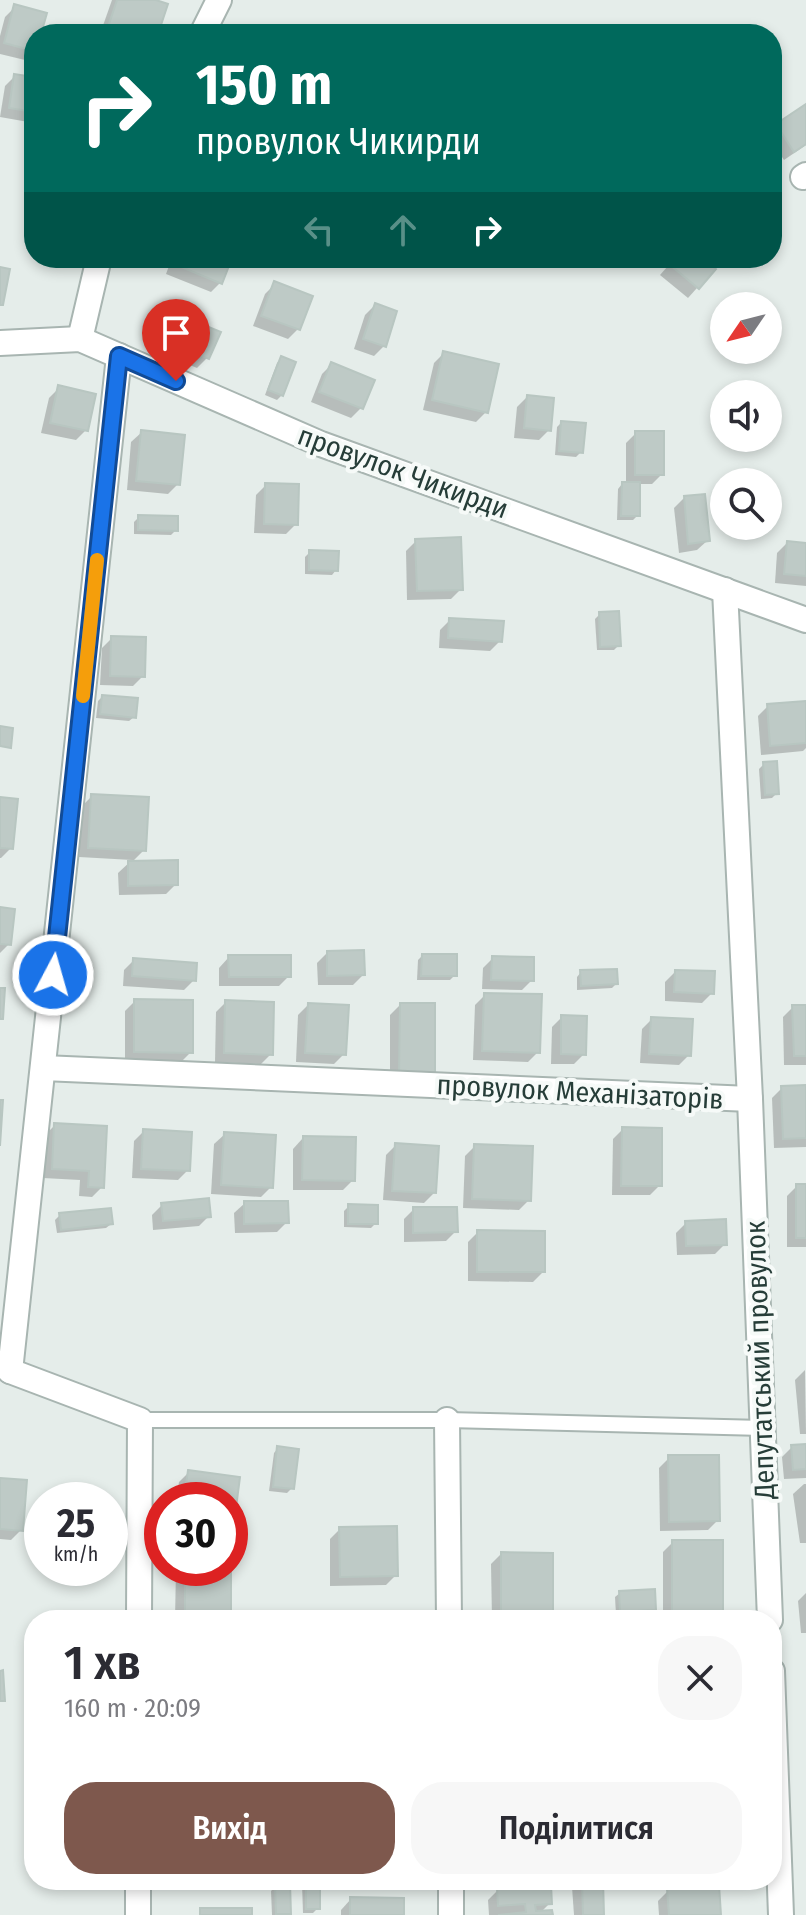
<!DOCTYPE html>
<html lang="uk">
<head>
<meta charset="utf-8">
<style>
  :root { --surface:#fff; --page:#f7f7f7; --text:#2b2b33; --muted:#7c7c81; --accent:#7e584d }
  body { margin:0; font-family:"Fira Sans Condensed",sans-serif; background:var(--page); color:var(--text); height:100vh; display:flex; flex-direction:column; font-size:30px; white-space:nowrap }
  * { box-sizing:border-box; margin:0 }
  p { font-size:26px; color:var(--muted) }
  .icon { flex:none; width:44px; height:44px; fill:none; stroke:currentColor; stroke-width:2; stroke-linecap:round; stroke-linejoin:round }
  .map { position:relative; flex:1; overflow:hidden }
  .details { position:absolute; left:24px; top:1610px; width:758px; height:280px; display:flex; flex-direction:column; background:var(--surface); border-radius:32px; box-shadow:0 4px 12px #0003 }
  .details>* { flex:none }
  .guide { position:absolute; left:24px; top:24px; width:758px; height:244px; border-radius:32px; box-shadow:0 4px 12px #0003; background:#00695c; color:#fff; overflow:hidden }
  .needle { width:52px; rotate:235deg }
  .fabs { position:absolute; left:710px; top:292px; display:grid; gap:16px }
  .fabs a { display:grid; place-items:center; width:72px; height:72px; border-radius:50%; background:var(--surface); box-shadow:0 4px 12px #0003; font-size:40px }
  .speed { position:absolute; left:24px; top:1482px; display:flex; gap:16px; font-size:40px; font-weight:700; text-align:center }
  .speed>* { display:grid; place-content:center; width:104px; height:104px; border-radius:50%; background:var(--surface); box-shadow:0 4px 12px #0003; line-height:1 }
  .speed small { font-size:20px; font-weight:400 }
  .speed .limit { border:12px solid #d22; background:#fff; color:#111 }
  .pin { position:absolute; display:grid; place-items:center; width:68px; height:68px; color:#fff; margin:-82px -34px; border-radius:50% 50% 50% 0; rotate:-45deg; box-shadow:0 0 8px #0007 }
  .pin .icon { rotate:45deg }
  .me { position:absolute; width:88px; margin:-44px; rotate:6deg; stroke-linejoin:round; filter:drop-shadow(0 0 6px #0008) }
  .turn { display:flex; align-items:center; gap:28px; height:168px; padding:0 40px; font-size:36px }
  .turn .icon { width:104px; height:104px; stroke-width:2.5 }
  .turn b { display:block; font-size:56px; line-height:68px }
  .lanes { display:flex; align-items:center; height:76px; padding:0 40px; background:#0003; justify-content:center; gap:40px; direction:ltr }
  .lanes .off { opacity:.35 }
  .round { display:grid; place-items:center; flex:none; width:84px; height:84px; border-radius:32px; background:var(--page) }
  .overview { display:flex; align-items:center; justify-content:space-between; height:136px; padding:0 40px }
  h1 { font-size:48px; font-weight:600; line-height:60px }
  .button { display:flex; gap:16px; margin-top:auto; padding:16px 40px }
  .button a { flex:1; height:92px; border-radius:32px; background:var(--accent); color:#fff; font-size:32px; font-weight:600; line-height:92px; text-align:center }
  .button a+a { background:var(--page); color:var(--text) }
  .map>svg:first-child { display:block }
</style>
</head>
<body>
<div class="map">
<svg width="806" height="1915" viewBox="0 0 806 1915">
  <rect width="100%" height="100%" fill="#e5edea"/>
  <g fill="#0003">
    <path d="M112 0H150L156 34H100Z"/>
    <path d="M15 7 39 34H34V51L25 60 0 54V36L5 17Z"/>
    <path d="M15 76 34 79V123L0 117 5 86Z"/>
    <path d="M806 106V145L784 160 772 142V131Z"/>
    <path d="M34 188V205L30 204Z"/>
    <path d="M172 258H230L221 282 211 292 166 274Z"/>
    <path d="M675 258H700L714 269 688 298 660 275Z"/>
    <path d="M275 284 298 329 288 339 253 326 265 294Z"/>
    <path d="M375 305 384 346 374 356 354 349 365 315Z"/>
    <path d="M173 314 218 333 207 358 197 368 152 349 163 324Z"/>
    <path d="M444 353 486 412 476 422 423 410 434 363Z"/>
    <path d="M281 358 282 395 277 400 265 395 277 363Z"/>
    <path d="M332 364 361 408 351 418 311 402 322 374Z"/>
    <path d="M59 388 86 430 76 440 41 433 49 398Z"/>
    <path d="M527 397 549 430 539 440 514 438 517 407Z"/>
    <path d="M561 423 581 452 576 457 555 455 557 427Z"/>
    <path d="M142 432 178 484 168 494 127 490 131 442Z"/>
    <path d="M636 433 662 474 652 484H638V515L633 520H617L618 489 622 484H626V443Z"/>
    <path d="M266 485 296 524 286 534 254 533 256 495Z"/>
    <path d="M684 498 708 540 697 550 679 553 674 508Z"/>
    <path d="M139 517 176 530 171 535 134 534V522Z"/>
    <path d="M416 541 461 589 451 599 407 600 406 551Z"/>
    <path d="M787 543 806 545V586L775 583 777 553Z"/>
    <path d="M310 552 336 570 332 575 305 574V557Z"/>
    <path d="M600 614 619 645 614 650H597L595 619Z"/>
    <path d="M450 620 500 641 490 651 439 648 440 630Z"/>
    <path d="M112 638 143 676 133 686 100 685 102 648Z"/>
    <path d="M102 697 134 717 129 721 96 718 98 701Z"/>
    <path d="M806 703V748L803 751 761 755 758 716 768 706Z"/>
    <path d="M764 764 777 793 772 798 761 799 759 769Z"/>
    <path d="M92 796 144 850 131 863 176 884 166 894 119 895 118 873 132 860 79 857 82 806Z"/>
    <path d="M0 799 11 848 1 858H0Z"/>
    <path d="M0 909 9 944 0 953Z"/>
    <path d="M327 953 363 975 353 985H318L317 963Z"/>
    <path d="M422 956 454 976 450 980H417L418 960Z"/>
    <path d="M229 957 289 976 279 986H219V968Z"/>
    <path d="M493 958 532 980 522 990 482 989 483 968Z"/>
    <path d="M134 960 194 980 184 990 123 986 124 970Z"/>
    <path d="M581 972 616 984 612 988 577 990V977Z"/>
    <path d="M675 972 712 993 702 1003 665 1001V982Z"/>
    <path d="M485 995 538 1052 528 1062 473 1060 475 1005Z"/>
    <path d="M135 1001 191 1052 181 1062 125 1061V1011Z"/>
    <path d="M226 1002 271 1054 261 1064 215 1062 216 1012Z"/>
    <path d="M308 1005 344 1054 334 1064 296 1062 298 1015Z"/>
    <path d="M400 1005 422 1085H390V1015Z"/>
    <path d="M793 1007H806V1065H784L783 1017Z"/>
    <path d="M562 1017 584 1054 574 1064H551L552 1027Z"/>
    <path d="M652 1019 689 1055 679 1065 640 1063 642 1029Z"/>
    <path d="M806 1087V1147L774 1148 772 1098 782 1088Z"/>
    <path d="M55 1125 102 1187 92 1197 79 1196 80 1180 43 1178 45 1135Z"/>
    <path d="M623 1129 660 1185 650 1195H612L613 1139Z"/>
    <path d="M144 1131 188 1170 178 1180 132 1178 134 1141Z"/>
    <path d="M225 1134 271 1187 261 1197 211 1194 214 1144Z"/>
    <path d="M303 1138 353 1180 343 1190H293V1149Z"/>
    <path d="M396 1145 434 1193 424 1203 383 1200 386 1155Z"/>
    <path d="M475 1146 529 1200 519 1210 463 1208 465 1156Z"/>
    <path d="M797 1186H806V1247H787V1196Z"/>
    <path d="M245 1203 287 1222 277 1232 235 1233 234 1213Z"/>
    <path d="M162 1205 209 1216 199 1226 153 1230 152 1215Z"/>
    <path d="M349 1206 376 1223 371 1228 344 1227V1211Z"/>
    <path d="M414 1209 456 1231 446 1241 404 1242V1219Z"/>
    <path d="M60 1215 111 1224 106 1228 57 1233 55 1220Z"/>
    <path d="M686 1223 725 1244 715 1254 677 1255 676 1233Z"/>
    <path d="M478 1232 543 1272 533 1282 468 1281V1242Z"/>
    <path d="M805 1370 806 1434H800L795 1380Z"/>
    <path d="M806 1446V1478L784 1479 782 1457 792 1447Z"/>
    <path d="M278 1448 292 1488 287 1493 269 1491 274 1453Z"/>
    <path d="M669 1458 718 1520 708 1530 660 1531 659 1468Z"/>
    <path d="M189 1472 238 1478 230 1531V1500H176L179 1482Z"/>
    <path d="M0 1480 21 1530 11 1540 0 1539Z"/>
    <path d="M804 1484H806V1543H800L793 1494Z"/>
    <path d="M340 1529 396 1575 386 1585 330 1586V1539Z"/>
    <path d="M673 1542 721 1610 711 1620H663V1552Z"/>
    <path d="M501 1554 551 1612 543 1620H492L491 1564Z"/>
    <path d="M176 1568H229V1613L222 1620H175Z"/>
    <path d="M620 1593 653 1609 649 1614 616 1615 615 1597Z"/>
    <path d="M806 1593V1633H801L798 1601Z"/>
    <path d="M34 1666V1708H31L32 1668Z"/>
    <path d="M34 1746V1795H32V1748Z"/>
    <path d="M306 1880H318V1908L313 1913H303L302 1884Z"/>
    <path d="M580 1880H601L602 1915H574L572 1887Z"/>
    <path d="M276 1886 289 1913 287 1915H272L271 1891Z"/>
    <path d="M498 1890 550 1903 540 1913 551 1915H489L488 1900Z"/>
    <path d="M668 1891 719 1915H659L658 1901Z"/>
    <path d="M351 1899 402 1915H341V1910Z"/>
  </g>
  <g fill="#becac6" stroke="#b8c6c1" stroke-width="2">
    <path d="M117 0H156L168 4 158 34H118L107 30Z"/>
    <path d="M14 4 47 13 41 34H34V51L4 43Z"/>
    <path d="M14 74 34 77V112L9 108Z"/>
    <path d="M806 104V144L794 152 776 124Z"/>
    <path d="M177 258H232L222 284 174 264Z"/>
    <path d="M674 258H703L716 269 699 289 669 264Z"/>
    <path d="M0 267 10 269 3 305H0Z"/>
    <path d="M274 281 313 296 300 330 261 316Z"/>
    <path d="M375 303 397 311 386 347 363 339Z"/>
    <path d="M172 312 221 332 209 359 160 339Z"/>
    <path d="M443 351 499 364 488 413 432 400Z"/>
    <path d="M281 356 296 362 283 396 268 390Z"/>
    <path d="M331 362 375 380 363 409 319 392Z"/>
    <path d="M58 385 96 394 88 431 50 423Z"/>
    <path d="M527 395 554 398 551 431 524 428Z"/>
    <path d="M561 421 586 423 583 453 559 451Z"/>
    <path d="M141 430 185 435 180 485 136 481Z"/>
    <rect x="635" y="431" width="29" height="44"/>
    <path d="M622 482H640V516H621Z"/>
    <path d="M265 483 299 484 298 525 264 524Z"/>
    <path d="M705 494 710 541 688 544 684 496Z"/>
    <path d="M138 515 178 516V531L138 530Z"/>
    <path d="M461 537 463 590 417 591 415 539Z"/>
    <path d="M787 541 806 543V576L784 574Z"/>
    <path d="M309 550 339 551 338 571 309 570Z"/>
    <path d="M619 611 621 646 600 647 599 612Z"/>
    <path d="M449 618 504 621 502 642 448 638Z"/>
    <path d="M111 636 146 637 145 677 110 676Z"/>
    <path d="M102 695 138 698 136 718 100 714Z"/>
    <path d="M806 701V743L770 746 767 704Z"/>
    <path d="M0 726 13 728 11 748 0 746Z"/>
    <path d="M777 761 779 794 765 795 763 762Z"/>
    <path d="M91 794 149 797 146 851 88 848Z"/>
    <path d="M0 797 18 799 13 849 0 848Z"/>
    <path d="M178 860V885L128 886V861Z"/>
    <path d="M0 907 15 909 11 945 0 944Z"/>
    <path d="M364 950 365 975 327 976V951Z"/>
    <path d="M422 954H457V976H421Z"/>
    <path d="M228 955H291V977H229Z"/>
    <path d="M492 956 534 957V981L491 980Z"/>
    <path d="M133 958 197 963 196 981 132 976Z"/>
    <path d="M617 969 618 984 581 986 580 970Z"/>
    <path d="M675 970 715 971 714 994 674 992Z"/>
    <path d="M0 988H5L3 1019H0Z"/>
    <path d="M484 993 542 994 540 1053 482 1051Z"/>
    <path d="M134 999 193 1000V1053L134 1052Z"/>
    <path d="M225 1000 274 1002 273 1055 224 1053Z"/>
    <path d="M308 1003 349 1005 346 1055 305 1053Z"/>
    <path d="M400 1003H435V1076H399Z"/>
    <path d="M792 1005H806V1056H794Z"/>
    <path d="M561 1015 587 1016 586 1055 561 1054Z"/>
    <path d="M651 1017 693 1019 691 1056 649 1054Z"/>
    <path d="M806 1085V1138L783 1139 781 1086Z"/>
    <path d="M0 1100H3L0 1146Z"/>
    <path d="M54 1123 107 1126 104 1188 88 1187 89 1171 52 1169Z"/>
    <path d="M622 1127 662 1128V1186H621Z"/>
    <path d="M143 1129 192 1132 190 1171 141 1169Z"/>
    <path d="M224 1132 276 1135 273 1188 221 1185Z"/>
    <path d="M303 1136 356 1137 355 1181 302 1180Z"/>
    <path d="M395 1143 439 1146 436 1193 392 1191Z"/>
    <path d="M474 1144 533 1146 531 1201 472 1199Z"/>
    <rect x="796" y="1184" width="10" height="54"/>
    <path d="M209 1198 211 1217 163 1221 161 1203Z"/>
    <path d="M244 1201H288L289 1223 244 1224Z"/>
    <path d="M348 1204 378 1205V1224H348Z"/>
    <path d="M413 1207H457L458 1232 413 1233Z"/>
    <path d="M111 1208 113 1224 61 1230 59 1213Z"/>
    <path d="M726 1219 727 1245 686 1246 685 1221Z"/>
    <path d="M477 1230 545 1231V1272H477Z"/>
    <path d="M806 1444V1469L793 1470 791 1445Z"/>
    <path d="M277 1446 299 1449 294 1489 273 1487Z"/>
    <path d="M668 1455H719L720 1521 669 1522Z"/>
    <path d="M188 1470 240 1477 233 1531 230 1530V1500H184Z"/>
    <path d="M0 1478 27 1480 23 1531 0 1529Z"/>
    <path d="M397 1526 398 1576 340 1577 339 1527Z"/>
    <rect x="672" y="1540" width="51" height="71"/>
    <path d="M501 1552 553 1553V1613H501Z"/>
    <path d="M231 1553V1614H185V1568H230Z"/>
    <path d="M655 1589 656 1610 620 1612 619 1591Z"/>
    <path d="M3 1670 5 1701H0V1671Z"/>
    <rect x="306" y="1880" width="14" height="29"/>
    <path d="M582 1880H603L604 1915H583Z"/>
    <path d="M290 1883 291 1914H276L275 1884Z"/>
    <path d="M551 1885 552 1904 535 1905 536 1911 552 1910 553 1915H498L526 1912 525 1904 498 1906 497 1888Z"/>
    <path d="M719 1885 721 1915H669L667 1889Z"/>
    <path d="M350 1897 404 1898V1915H350Z"/>
    <rect x="200" y="1908" width="52" height="7"/>
  </g>
  <g fill="none" stroke-linecap="round" stroke-linejoin="round">
    <g stroke="#a8b5b1" stroke-width="18">
      <path id="service" d="M140 1420H447L763 1428"/>
    </g>
    <g stroke="#a8b5b1" stroke-width="28">
      <g id="minor">
        <path d="M202 34 219 0"/>
        <path d="M803 177 806 175"/>
        <path d="M80 339 99 258"/>
        <path d="M0 343 80 339 321 444 806 620"/>
        <path d="M725 590 750 1099 770 1620"/>
        <path d="M43 1068 750 1099"/>
        <path d="M10 1371 119 356"/>
        <path d="M10 1371 140 1420 139 1620"/>
        <path d="M447 1420 449 1620"/>
        <path d="M772 1671 781 1915"/>
        <path d="M451 1880V1915"/>
        <path d="M138 1915V1880"/>
      </g>
    </g>
    <use href="#service" stroke="#fff" stroke-width="14"/>
    <use href="#minor" stroke="#fff" stroke-width="24"/>
  </g>
  <g fill="none" stroke-linecap="round" stroke-linejoin="round">
    <g stroke="#114b97" stroke-width="20">
      <path id="route" d="M53 975 119 356 176 381"/>
    </g>
    <use href="#route" stroke="#1a73e8" stroke-width="14"/>
    <path stroke="#f59e0b" stroke-width="14" d="M83 696 97 560"/>
  </g>
  <g text-anchor="middle" dominant-baseline="central" stroke-width="8" stroke-linejoin="round" paint-order="stroke">
    <g font-size="28" fill="#263d38" stroke="#f6faf8">
      <text transform="translate(403 472) rotate(20)">провулок Чикирди</text>
      <text transform="translate(580 1092) rotate(3)">провулок Механізаторів</text>
      <text transform="translate(760 1360) rotate(-92)">Депутатський провулок</text>
    </g>
  </g>
</svg>
<div class="fabs">
<a><svg class="needle" viewBox="-14 -14 28 28"><path d="M0-13l5 13h-10z" fill="#e53935"/><path d="M0 13l5-13h-10z" fill="#7c7c81"/></svg></a>
<a><svg class="icon" aria-label="sound" viewBox="0 0 24 24"><path d="M4 9h4l5-4v14l-5-4H4zM17 9q2 3 0 6"/></svg></a>
<a><svg class="icon" aria-label="search" viewBox="0 0 24 24"><circle cx="10" cy="10" r="6"/><path d="M15 15l6 6"/></svg></a>
</div>
<div class="speed"><div>25<small>km/h</small></div><div class="limit">30</div></div>
<div class="pin" style="left:176px;top:381px;background:#d93025"><svg class="icon" aria-label="arrive" viewBox="0 0 24 24"><path d="M6 21V4h12l-3 4 3 4H6"/></svg></div>
<svg class="me" style="left:53px;top:975px" viewBox="-20 -20 40 40"><circle r="17" fill="#1a73e8" stroke="#fff" stroke-width="3"/><path d="M0-11L8 9 0 5-8 9z" fill="#fff"/></svg>
<div class="guide">
<div class="turn"><svg class="icon" aria-label="right" viewBox="0 0 24 24"><path d="M7 20v-9h11M14 6l5 5-5 5"/></svg><div><b>150 m</b>провулок Чикирди</div></div>
<div class="lanes"><svg class="icon off" aria-label="left" viewBox="0 0 24 24"><path d="M17 20v-9H6M10 6l-5 5 5 5"/></svg><svg class="icon off" aria-label="ahead" viewBox="0 0 24 24"><path d="M12 20V5M6 11l6-6 6 6"/></svg><svg class="icon" aria-label="right" viewBox="0 0 24 24"><path d="M7 20v-9h11M14 6l5 5-5 5"/></svg></div>
</div>
<section class="details">
<div class="overview"><div><h1>1 хв</h1><p>160 m · 20:09</p></div><a class="round"><svg class="icon" aria-label="close" viewBox="0 0 24 24"><path d="M6 6l12 12M18 6L6 18"/></svg></a></div>
<div class="button"><a>Вихід</a><a>Поділитися</a></div>
</section>
</div>
</body>
</html>
